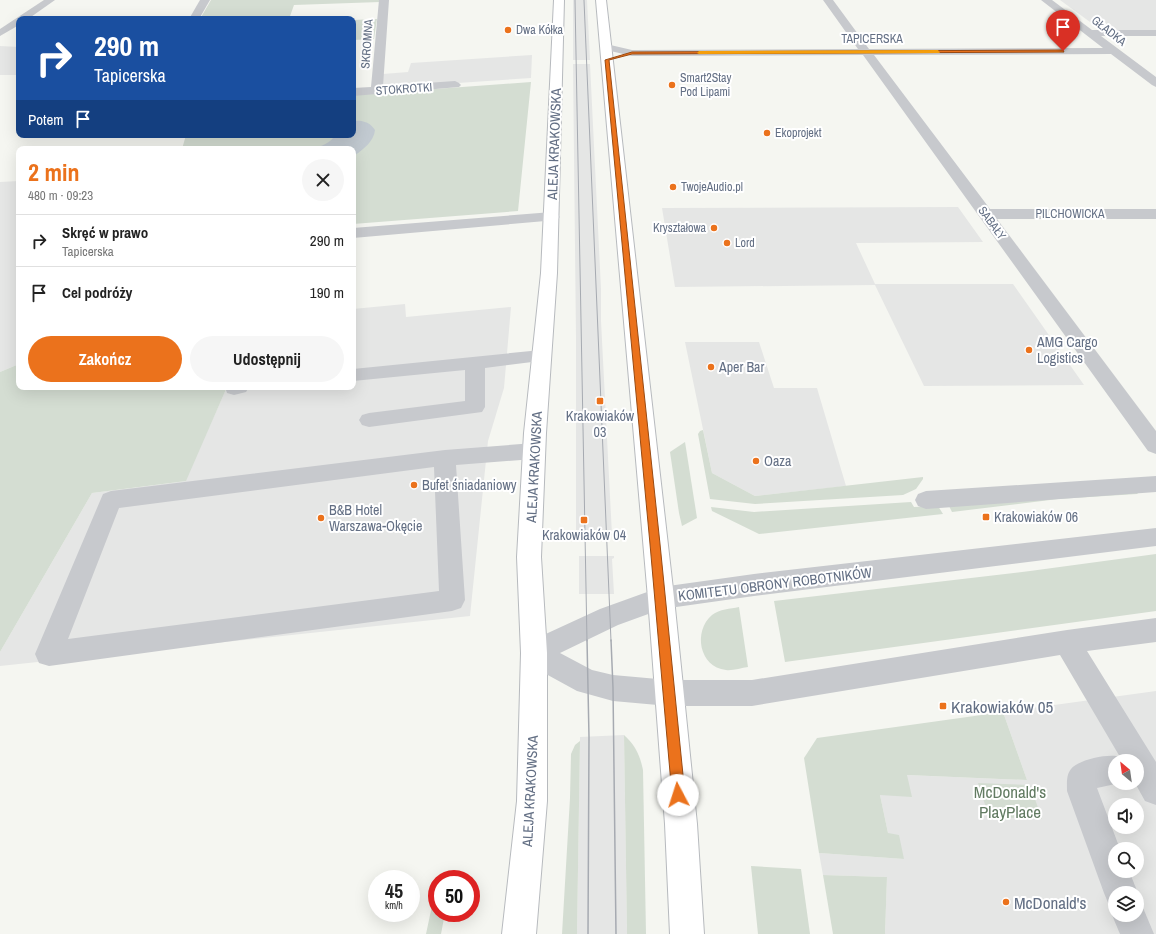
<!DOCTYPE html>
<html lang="pl">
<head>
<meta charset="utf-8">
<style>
  :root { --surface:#fff; --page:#f6f6f6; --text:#222; --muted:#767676; --line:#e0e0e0; --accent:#eb721c }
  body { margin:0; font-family:"Archivo Narrow",sans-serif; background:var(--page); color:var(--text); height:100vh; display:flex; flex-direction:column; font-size:15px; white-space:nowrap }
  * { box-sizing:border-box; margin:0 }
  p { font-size:13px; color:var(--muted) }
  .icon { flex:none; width:22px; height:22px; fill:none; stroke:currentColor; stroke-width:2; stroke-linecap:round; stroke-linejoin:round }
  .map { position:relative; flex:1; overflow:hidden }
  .drawer { position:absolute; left:16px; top:146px; width:340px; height:244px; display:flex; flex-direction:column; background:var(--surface); border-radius:8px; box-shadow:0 4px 16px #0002 }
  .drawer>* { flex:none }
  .guide { position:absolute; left:16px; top:16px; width:340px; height:122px; border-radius:8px; box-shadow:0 4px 16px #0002; background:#1a4fa0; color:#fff; overflow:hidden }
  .needle { width:26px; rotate:331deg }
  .tools { position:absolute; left:1108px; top:754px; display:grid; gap:8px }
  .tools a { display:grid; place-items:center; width:36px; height:36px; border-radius:50%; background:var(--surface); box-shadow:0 4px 16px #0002; font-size:20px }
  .speed { position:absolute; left:368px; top:870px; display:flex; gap:8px; font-size:20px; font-weight:700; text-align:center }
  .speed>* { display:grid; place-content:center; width:52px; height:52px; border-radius:50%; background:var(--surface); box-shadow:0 4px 16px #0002; line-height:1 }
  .speed small { font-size:10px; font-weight:400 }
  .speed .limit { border:6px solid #d22; background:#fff; color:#111 }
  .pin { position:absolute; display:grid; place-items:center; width:34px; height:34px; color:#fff; margin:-41px -17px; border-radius:50% 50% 50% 0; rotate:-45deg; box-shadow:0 0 4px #0007 }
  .pin .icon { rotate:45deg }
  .me { position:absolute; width:44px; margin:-22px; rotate:355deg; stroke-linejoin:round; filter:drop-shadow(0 0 3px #0008) }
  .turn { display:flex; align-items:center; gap:14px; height:84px; padding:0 12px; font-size:18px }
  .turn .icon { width:52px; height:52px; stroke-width:2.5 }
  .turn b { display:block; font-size:28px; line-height:34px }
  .then { display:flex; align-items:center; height:38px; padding:0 12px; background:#0003; gap:8px; font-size:15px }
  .round { display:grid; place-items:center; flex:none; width:42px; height:42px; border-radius:21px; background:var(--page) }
  .headline { display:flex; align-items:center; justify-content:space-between; height:68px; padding:0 12px }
  h1 { font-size:24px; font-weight:700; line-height:30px; color:var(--accent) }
  .button { display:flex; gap:8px; margin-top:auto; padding:8px 12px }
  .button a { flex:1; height:46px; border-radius:24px; background:var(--accent); color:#fff; font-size:16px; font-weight:700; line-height:46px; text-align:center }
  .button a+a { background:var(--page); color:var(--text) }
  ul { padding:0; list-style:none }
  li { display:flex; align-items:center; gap:12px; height:52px; padding:0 12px; border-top:1px solid var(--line) }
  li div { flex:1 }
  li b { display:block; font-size:15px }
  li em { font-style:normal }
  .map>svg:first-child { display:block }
</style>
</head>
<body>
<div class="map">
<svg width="1156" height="934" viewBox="0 0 1156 934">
  <rect width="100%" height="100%" fill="#f5f6f1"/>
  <g fill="#e5e6e5" fill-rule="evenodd">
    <path d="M573 0H587L590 60H573Z"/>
    <path d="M1060 0H1156V30H1101Z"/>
    <path d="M0 46 19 47V75H0Z"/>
    <path d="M532 55 531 78 383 88V74L408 72 411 63Z"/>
    <path d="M573 64H590L601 289V321L612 535 606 536H576V338Z"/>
    <path d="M19 181V364L0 372V182Z"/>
    <path d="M958 207 983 242 856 243 875 284H1013L1084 385 924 386 875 285 675 287 662 208Z"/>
    <path d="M405 304 406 317 511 307 504 388 488 441 470 616 0 666V652L92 493 185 481 227 387H353V309Z"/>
    <path d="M685 342H759L774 388H817L846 486 755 496 712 473Z"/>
    <path d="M579 556H614V558L612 559 614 594H579Z"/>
    <path d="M1156 691V934H885L887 877 823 875 819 853 904 859 888 833 880 795 906 775 1027 780 1003 712ZM1115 761H1137V783H1115ZM1115 805H1137V827H1115ZM1115 849H1137V871H1115ZM1115 893H1137V915H1115Z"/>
    <path d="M624 735 627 934H577L580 737Z"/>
  </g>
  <g fill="#d4ddd2">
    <path d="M211 0H380V2L294 5 289 19H200Z"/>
    <path d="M377 19 374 39 353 40V20Z"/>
    <path d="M531 82 518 211 353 224V149H182L186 135H353V95Z"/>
    <path d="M19 364V387H227L186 481 92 493 0 652V372Z"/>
    <path d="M703 430 712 473 755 496 923 477V479L916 489 903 495 755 504 710 499 698 434 700 431Z"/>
    <path d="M685 442 697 518 682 526 679 513 670 452Z"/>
    <path d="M1139 492 1137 494 1058 499 952 512 949 506Z"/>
    <path d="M911 502 914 507 938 506 943 514 759 534 712 511 711 507 754 512Z"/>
    <path d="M1156 554V611L785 662 774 601 1030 571Z"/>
    <path d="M739 607 748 667C741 668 732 671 726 670 699 667 693 631 712 615 720 609 730 609 739 607Z"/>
    <path d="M1003 712 1027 780 907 775 912 797 880 795 888 833 899 835 904 859 819 853 804 758 817 738Z"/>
    <path d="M624 735C635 745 640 755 643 770L646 934H627Z"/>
    <path d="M580 741 577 934H562L570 798 571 754 575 745Z"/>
    <path d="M978 783 1030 785 1042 819 989 817Z"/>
    <path d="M751 866 801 869 810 934H758Z"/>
    <path d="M823 875 887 877 885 934H833Z"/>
    <path d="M437 897V913H445L441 934H426L433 901Z"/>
  </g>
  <path fill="#c2cad1" d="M353 121C362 120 370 122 375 130 374 142 362 150 353 157V149H315C322 145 331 143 335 135H353Z"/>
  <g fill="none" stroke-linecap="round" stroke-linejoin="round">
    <g stroke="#b7babe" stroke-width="2">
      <g id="major">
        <path d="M554 0H564L557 273 546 433 541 557 547 653V801L536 934H502L517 801 521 653 517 557 524 433 541 273Z"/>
        <path d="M596 0H606L674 598 697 824 704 934H670L665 824 648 598Z"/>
      </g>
    </g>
    <g fill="#c7c9cd" fill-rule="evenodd">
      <path d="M44 0H55L28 19H19V25L0 36V29Z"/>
      <path d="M200 0H210L199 19H189Z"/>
      <path d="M379 0H389L383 86 455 81 459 83 461 85 459 87 353 96V88L371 87Z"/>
      <path d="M823 0H833L869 49 1103 48 1041 0H1052L1092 30H1156V36H1101L1156 77V87L1152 85 1111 54 874 55 990 209H1156V219H997L1156 431V454L1148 451 863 55 632 56 602 49 601 47 606 44 632 50 858 49Z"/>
      <path d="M552 212 557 214 560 217 557 220 353 238V228Z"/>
      <path d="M541 350 548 352 551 356 548 360 485 368V407L482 412 369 427 362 425 359 420 362 415 369 413 465 401V370L353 381V369Z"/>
      <path d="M225 387H249L246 392 234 395 227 393Z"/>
      <path d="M534 443 542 446 545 451 542 456 534 459 456 465 465 600 461 608 452 611 49 666 39 663 35 654 103 494 111 491 445 450ZM434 467 439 591 68 639 119 508Z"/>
      <path d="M1156 476V492L926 509 918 506 915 500 918 494 926 491Z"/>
      <path d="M1156 528V546L754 596 662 609 618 625 560 653 592 670 613 675 669 680H752L1067 630 1156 618V642L1087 651 1156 762V805L1145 801 1135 783H1137V761H1115V783H1120L1097 788 1120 849H1115V871H1129L1138 893 1137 895V893H1115V907L1109 905 1104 893 1067 791C1067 784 1066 775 1071 769 1078 760 1109 753 1120 757L1060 655 752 706H669L613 701 577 691 524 662 521 653 524 644 600 609 661 587 754 574Z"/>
      <path d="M1137 901 1141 903 1154 934H1120L1112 915 1115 908V915H1137Z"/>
    </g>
    <use href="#major" fill="#fff" fill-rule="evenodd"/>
    <g stroke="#a6aab1" stroke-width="1">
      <path d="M575 0 587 641"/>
      <path d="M584 0 611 641"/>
    </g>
    <g stroke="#a6aab1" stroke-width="1.5">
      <path d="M587 640 589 737 588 934"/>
      <path d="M611 640 613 688 616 934"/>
    </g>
  </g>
  <path fill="#eb721c" stroke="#994a12" d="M1063 50 1064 52 632 54 609 60 660 544 685 795 683 800 678 802 674 800 672 795 650 544 605 60 632 52Z"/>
  <path fill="#f59e0b" d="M938 50 940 53 699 54 697 53 699 51Z"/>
  <g fill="#eb721c" stroke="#fff" stroke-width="1.5">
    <circle cx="508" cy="30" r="4"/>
    <circle cx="672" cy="85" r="4"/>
    <circle cx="767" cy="133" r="4"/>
    <circle cx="673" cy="187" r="4"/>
    <circle cx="714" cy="228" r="4"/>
    <circle cx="727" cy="243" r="4"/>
    <circle cx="1029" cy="350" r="4"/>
    <circle cx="711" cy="367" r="4"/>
    <rect x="596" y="397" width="8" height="8" rx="2"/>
    <circle cx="756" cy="461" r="4"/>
    <circle cx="414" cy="485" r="4"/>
    <rect x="982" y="513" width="8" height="8" rx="2"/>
    <circle cx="321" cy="518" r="4"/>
    <rect x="580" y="516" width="8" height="8" rx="2"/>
    <rect x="939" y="702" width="8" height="8" rx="2"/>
    <circle cx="1006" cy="902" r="4"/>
  </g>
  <g text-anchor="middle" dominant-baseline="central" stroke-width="4" stroke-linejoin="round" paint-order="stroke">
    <g font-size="12" fill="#636f84" stroke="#fff" text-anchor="start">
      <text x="516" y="30">Dwa Kółka</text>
      <text x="680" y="78">Smart2Stay<tspan x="680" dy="14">Pod Lipami</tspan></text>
      <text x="775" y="133">Ekoprojekt</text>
      <text x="681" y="187">TwojeAudio.pl</text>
      <text x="706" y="228" text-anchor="end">Kryształowa</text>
      <text x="735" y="243">Lord</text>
    </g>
    <g font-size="12" fill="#636f84" stroke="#fff">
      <text transform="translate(1109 31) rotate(38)">GŁADKA</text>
      <text x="872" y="39">TAPICERSKA</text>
      <text transform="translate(367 44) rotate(-86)">SKROMNA</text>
      <text transform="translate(404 89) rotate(-4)">STOKROTKI</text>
      <text x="1070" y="214">PILCHOWICKA</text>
      <text transform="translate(992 223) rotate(54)">SABAŁY</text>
    </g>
    <g font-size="14" fill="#636f84" stroke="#fff">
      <text transform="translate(554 144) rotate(-88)">ALEJA KRAKOWSKA</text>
      <text transform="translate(534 467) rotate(-87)">ALEJA KRAKOWSKA</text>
      <text transform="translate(775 584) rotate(-7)">KOMITETU OBRONY ROBOTNIKÓW</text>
      <text transform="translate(530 791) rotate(-87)">ALEJA KRAKOWSKA</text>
    </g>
    <g font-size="14" fill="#636f84" stroke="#fff" text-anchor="start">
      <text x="1037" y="342">AMG Cargo<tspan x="1037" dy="16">Logistics</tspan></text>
      <text x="719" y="367">Aper Bar</text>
      <text x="600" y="416" text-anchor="middle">Krakowiaków<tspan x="600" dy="16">03</tspan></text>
      <text x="764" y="461">Oaza</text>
      <text x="422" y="485">Bufet śniadaniowy</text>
      <text x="329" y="510">B&amp;B Hotel<tspan x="329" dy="16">Warszawa-Okęcie</tspan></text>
      <text x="994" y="517">Krakowiaków 06</text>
      <text x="584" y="535" text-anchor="middle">Krakowiaków 04</text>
    </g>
    <g font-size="17" fill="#636f84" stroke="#fff" text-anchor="start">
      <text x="951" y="706">Krakowiaków 05</text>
      <text x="1014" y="902">McDonald's</text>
    </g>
    <g font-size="17" fill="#627b62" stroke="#fff">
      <text x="1010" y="791">McDonald's<tspan x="1010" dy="20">PlayPlace</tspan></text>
    </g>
  </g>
</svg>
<div class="tools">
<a><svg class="needle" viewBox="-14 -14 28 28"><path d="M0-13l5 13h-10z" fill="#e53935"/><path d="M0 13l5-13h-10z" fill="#767676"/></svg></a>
<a><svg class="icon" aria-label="sound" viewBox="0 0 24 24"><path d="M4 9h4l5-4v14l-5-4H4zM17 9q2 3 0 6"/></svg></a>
<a><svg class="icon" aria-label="search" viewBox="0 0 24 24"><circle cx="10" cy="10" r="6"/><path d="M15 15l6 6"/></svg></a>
<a><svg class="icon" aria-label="layers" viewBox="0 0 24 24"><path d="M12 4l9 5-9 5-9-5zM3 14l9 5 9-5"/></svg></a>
</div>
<div class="speed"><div>45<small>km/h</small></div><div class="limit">50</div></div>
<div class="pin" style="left:1063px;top:51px;background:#d93025"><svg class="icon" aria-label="arrive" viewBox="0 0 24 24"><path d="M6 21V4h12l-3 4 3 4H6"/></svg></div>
<svg class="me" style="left:678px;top:795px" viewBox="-20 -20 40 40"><circle r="19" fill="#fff"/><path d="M0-13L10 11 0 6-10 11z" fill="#eb721c"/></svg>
<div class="guide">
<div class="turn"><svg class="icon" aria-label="right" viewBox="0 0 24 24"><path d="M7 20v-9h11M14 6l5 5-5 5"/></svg><div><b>290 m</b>Tapicerska</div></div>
<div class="then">Potem<svg class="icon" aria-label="arrive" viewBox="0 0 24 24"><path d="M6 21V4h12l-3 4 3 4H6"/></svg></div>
</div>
<section class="drawer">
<div class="headline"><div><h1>2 min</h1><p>480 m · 09:23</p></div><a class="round"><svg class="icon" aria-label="close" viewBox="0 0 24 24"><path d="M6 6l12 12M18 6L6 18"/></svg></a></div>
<ul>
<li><svg class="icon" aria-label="right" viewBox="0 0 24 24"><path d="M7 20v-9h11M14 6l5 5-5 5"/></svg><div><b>Skręć w prawo</b><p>Tapicerska</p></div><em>290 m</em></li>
<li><svg class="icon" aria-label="arrive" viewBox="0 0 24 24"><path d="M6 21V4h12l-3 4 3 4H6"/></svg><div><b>Cel podróży</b></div><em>190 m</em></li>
</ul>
<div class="button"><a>Zakończ</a><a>Udostępnij</a></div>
</section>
</div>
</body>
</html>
